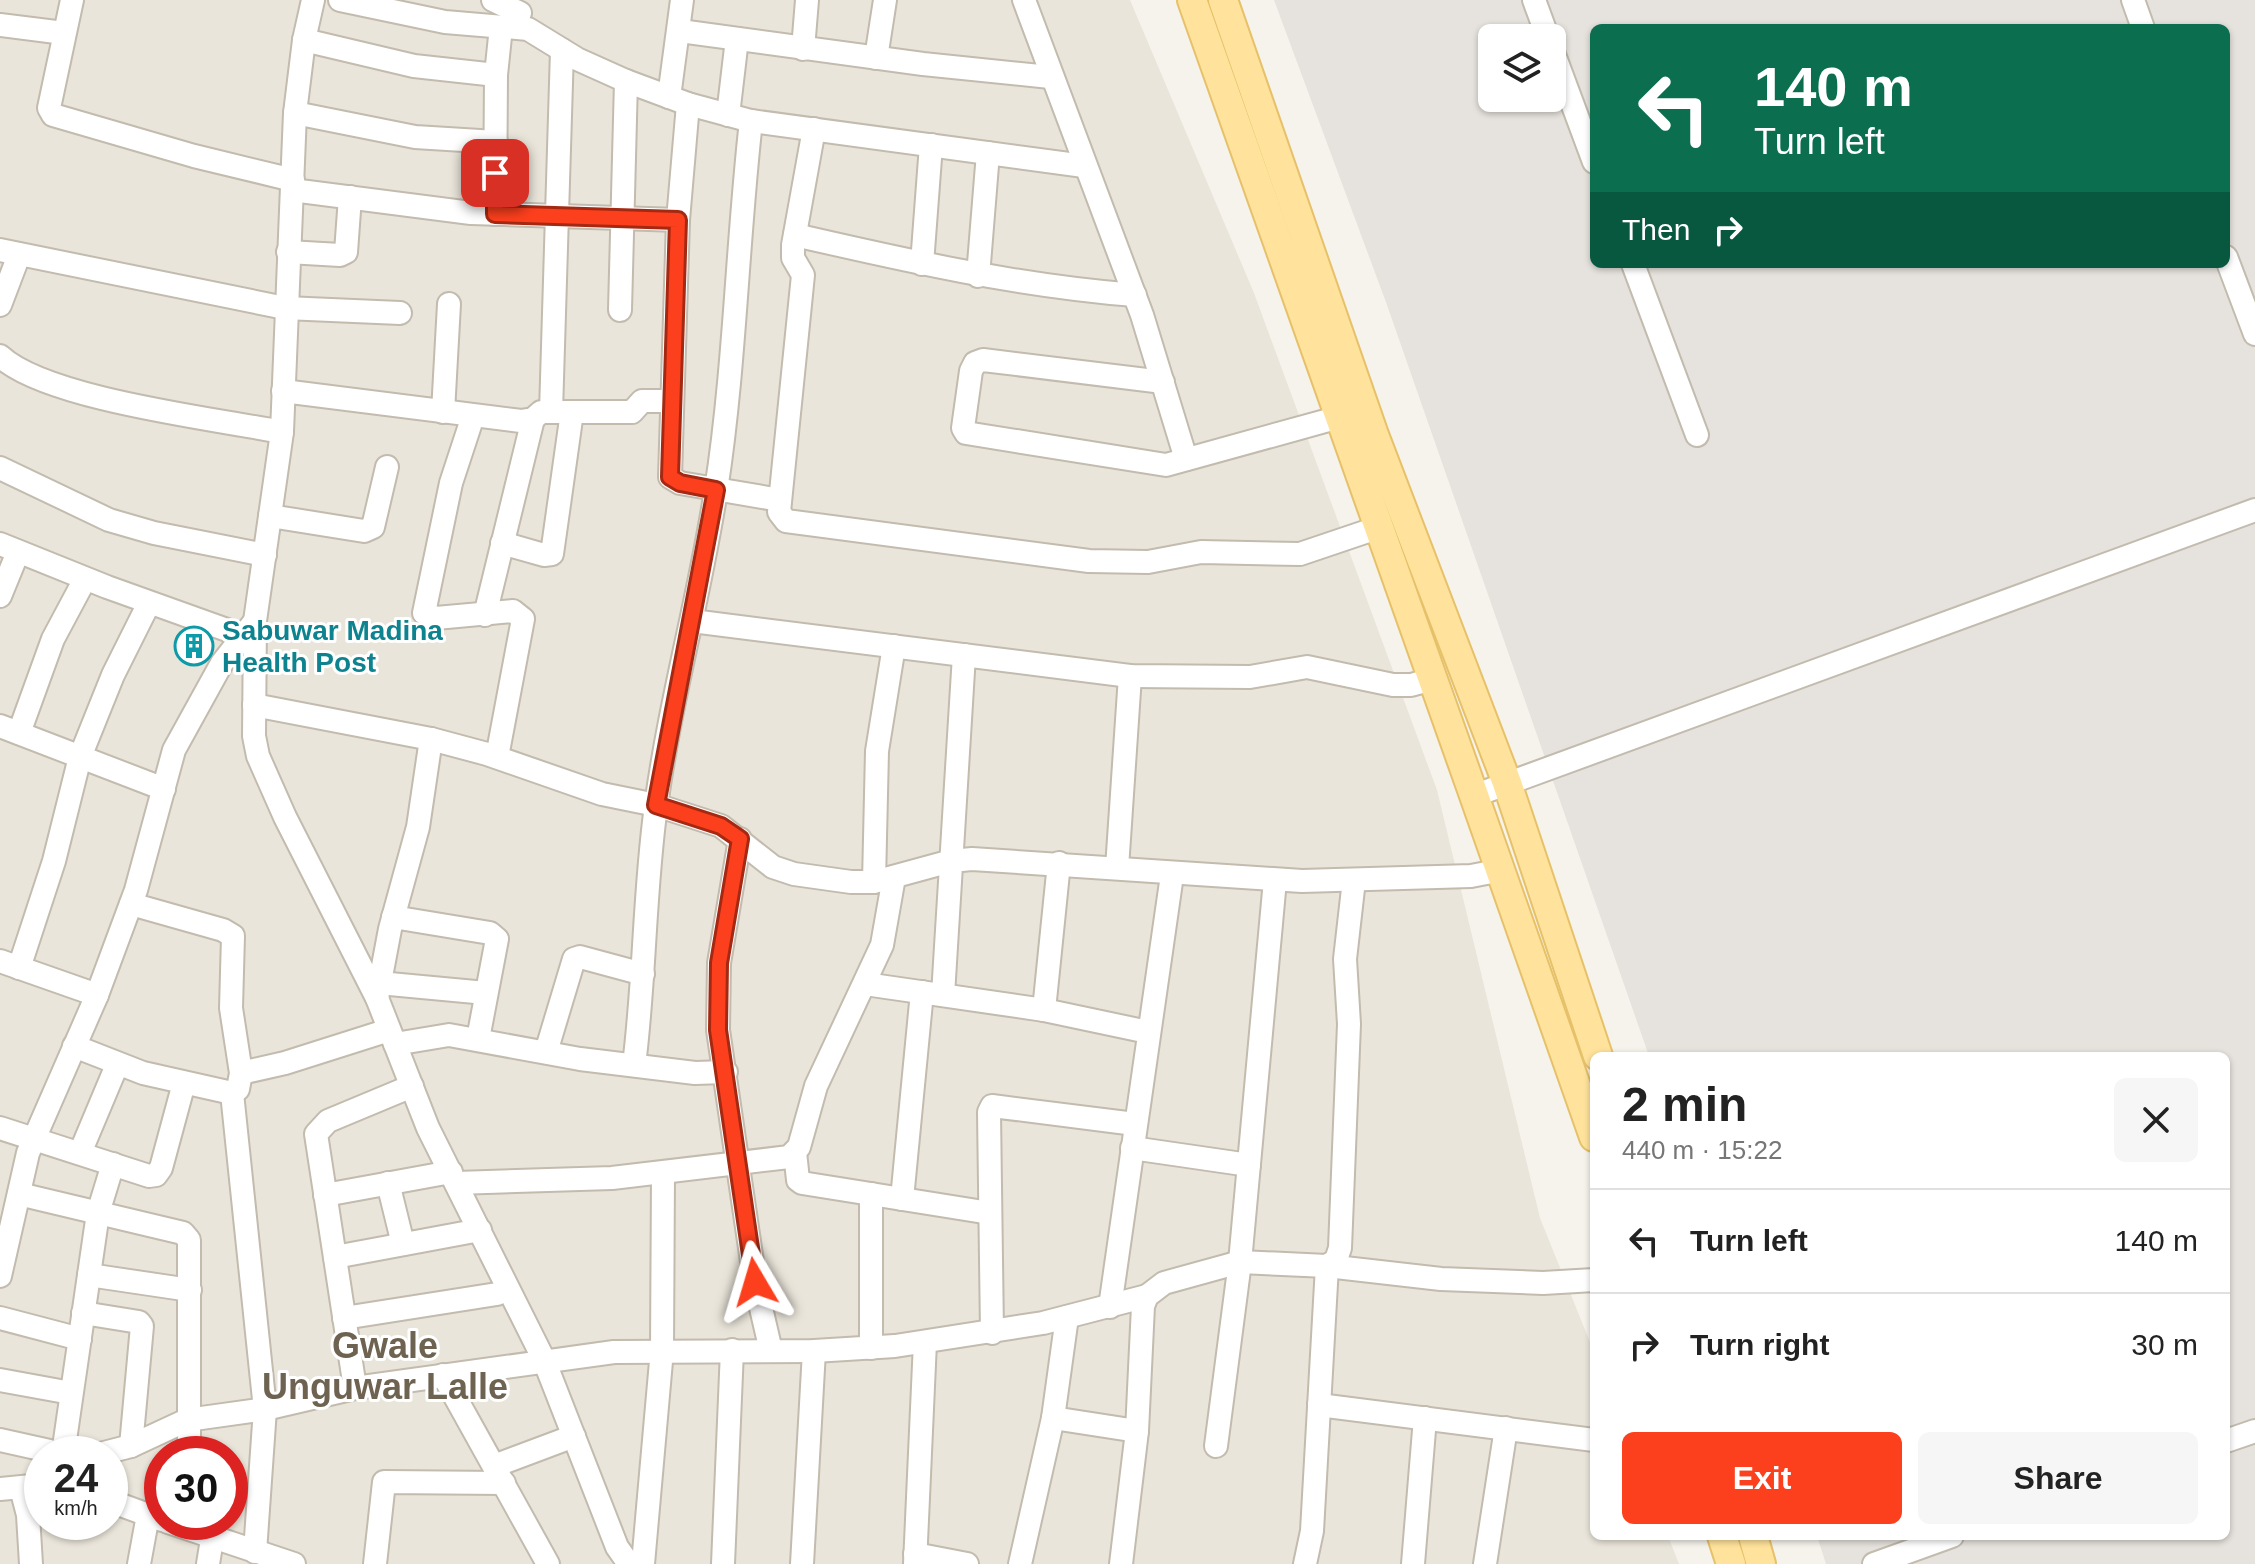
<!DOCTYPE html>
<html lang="en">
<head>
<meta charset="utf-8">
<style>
  :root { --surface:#fff; --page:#f6f6f6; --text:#222; --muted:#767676; --line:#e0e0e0; --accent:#fc3f1d }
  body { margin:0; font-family:Helvetica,sans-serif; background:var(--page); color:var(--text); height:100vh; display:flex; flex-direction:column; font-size:30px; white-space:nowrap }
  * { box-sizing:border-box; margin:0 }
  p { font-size:26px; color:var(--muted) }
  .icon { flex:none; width:44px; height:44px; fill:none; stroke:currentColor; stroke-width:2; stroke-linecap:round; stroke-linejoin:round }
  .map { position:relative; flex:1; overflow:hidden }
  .side { position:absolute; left:1590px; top:1052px; width:640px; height:488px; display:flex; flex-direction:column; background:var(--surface); border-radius:12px; box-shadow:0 2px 6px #0004 }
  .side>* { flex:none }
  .guide { position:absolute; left:1590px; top:24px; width:640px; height:244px; border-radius:12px; box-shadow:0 2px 6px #0004; background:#0b6e4f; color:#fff; overflow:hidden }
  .controls { position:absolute; left:1478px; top:24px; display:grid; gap:16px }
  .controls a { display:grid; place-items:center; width:88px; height:88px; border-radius:12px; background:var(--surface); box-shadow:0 2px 6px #0004; font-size:40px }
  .speed { position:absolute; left:24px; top:1436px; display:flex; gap:16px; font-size:40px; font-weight:700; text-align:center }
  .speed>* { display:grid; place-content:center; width:104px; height:104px; border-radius:50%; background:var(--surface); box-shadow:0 2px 6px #0004; line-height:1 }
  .speed small { font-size:20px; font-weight:400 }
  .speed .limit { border:12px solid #d22; background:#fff; color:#111 }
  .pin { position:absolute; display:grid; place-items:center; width:68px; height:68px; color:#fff; margin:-34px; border-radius:16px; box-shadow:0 4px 12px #0006 }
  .me { position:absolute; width:88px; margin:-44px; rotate:353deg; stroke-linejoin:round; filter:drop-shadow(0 0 6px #0008) }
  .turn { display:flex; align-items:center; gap:28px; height:168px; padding:0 32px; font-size:36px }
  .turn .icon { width:104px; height:104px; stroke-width:2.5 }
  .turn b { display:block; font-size:56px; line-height:68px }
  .then { display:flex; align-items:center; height:76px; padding:0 32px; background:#0003; gap:16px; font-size:30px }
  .round { display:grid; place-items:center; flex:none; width:84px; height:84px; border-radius:12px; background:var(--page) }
  .overview { display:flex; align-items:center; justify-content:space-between; height:136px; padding:0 32px }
  h1 { font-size:48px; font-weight:600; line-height:60px }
  .primary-button { display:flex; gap:16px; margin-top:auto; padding:16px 32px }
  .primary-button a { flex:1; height:92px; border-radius:12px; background:var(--accent); color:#fff; font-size:32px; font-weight:600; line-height:92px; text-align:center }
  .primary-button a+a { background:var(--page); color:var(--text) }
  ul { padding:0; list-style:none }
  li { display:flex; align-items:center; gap:24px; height:104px; padding:0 32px; border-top:2px solid var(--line) }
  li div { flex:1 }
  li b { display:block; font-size:30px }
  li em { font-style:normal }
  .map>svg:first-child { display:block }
</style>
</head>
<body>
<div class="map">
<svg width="2255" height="1564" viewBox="0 0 2255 1564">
  <rect width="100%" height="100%" fill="#f6f3ec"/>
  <path fill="#eae5da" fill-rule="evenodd" d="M0 0H1130L1254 293 1437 790 1540 1218 1594 1352V1536H1668L1679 1564H0ZM42 1454H110V1522H42ZM162 1454H230V1522H162Z"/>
  <path fill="#e6e2dd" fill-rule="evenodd" d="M1274 0H2255V1564H1826L1817 1536H2226V1056H1649L1387 305ZM1594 28H2226V264H1594ZM1492 38H1552V98H1492Z"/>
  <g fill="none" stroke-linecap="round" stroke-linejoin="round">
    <g stroke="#c2bbae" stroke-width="26">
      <g id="minor">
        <path d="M72 0 49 108 53 115 194 156 293 180"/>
        <path d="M313 0 304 40 295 113 282 432 255 621 254 736 258 756 285 817 377 998 428 1128 544 1360 617 1547 629 1564"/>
        <path d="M340 0 445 22 528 29 577 59 626 81 688 104 751 121 1084 166"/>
        <path d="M493 0 520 13"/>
        <path d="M1024 0 1142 315 1186 459"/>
        <path d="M1534 0 1548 38"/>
        <path d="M2133 0 2143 28"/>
        <path d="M0 25 64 33"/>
        <path d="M680 31 923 64 1050 77"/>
        <path d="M304 40 414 66 496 75"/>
        <path d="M803 49 807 0"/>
        <path d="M1552 49 1594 162"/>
        <path d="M876 58 885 0"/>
        <path d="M669 97 682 0"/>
        <path d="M688 104 678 220 670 477 680 483 780 500"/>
        <path d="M295 113 415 137 496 142"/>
        <path d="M728 115 737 39"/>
        <path d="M814 129 793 245V258L803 275 779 512 786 521 1089 561 1148 562 1201 552 1300 554 1377 528"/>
        <path d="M292 190 471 213 678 220"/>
        <path d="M495 214 496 75 501 27"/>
        <path d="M795 235C908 261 1019 286 1135 295"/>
        <path d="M0 250 285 308 400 313"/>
        <path d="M288 252 340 255 346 252 350 197"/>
        <path d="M2226 257 2255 334"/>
        <path d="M922 264 931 145"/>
        <path d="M1633 264 1697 435"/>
        <path d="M978 276 988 153"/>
        <path d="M0 305 19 255"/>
        <path d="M620 310 626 81"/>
        <path d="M0 356C46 399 215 419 282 432"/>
        <path d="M1163 382 983 360 975 363 971 371 963 428 966 433 1166 465 1336 418"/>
        <path d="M283 391 521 421 533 419 541 412H632L642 401H672"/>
        <path d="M443 412 449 304"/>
        <path d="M551 412 562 50"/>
        <path d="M473 416 451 483 424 613 436 618 513 611 523 619 497 757"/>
        <path d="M0 468 109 520 154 533 265 555"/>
        <path d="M270 516 364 531 373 527 387 467"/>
        <path d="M502 543 544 555 552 554 572 412"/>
        <path d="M0 544 107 587 241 635"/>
        <path d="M0 596 18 552"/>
        <path d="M485 615 533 419"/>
        <path d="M692 621 1130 676 1250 677 1307 667 1393 685H1411L1433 679"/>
        <path d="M254 705 431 739 487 754 602 794 656 805 721 826 773 867 794 874 851 882H874L951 861 972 859 1302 881 1471 876 1502 870"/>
        <path d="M0 726 164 789"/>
        <path d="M19 733 53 639 85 579"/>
        <path d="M1476 795 2255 510"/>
        <path d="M740 839 719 963 718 1030 755 1282 771 1351"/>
        <path d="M1117 868 1130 676"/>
        <path d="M874 882 877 751 894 646"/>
        <path d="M393 917 490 933 497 939 478 1039"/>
        <path d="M0 961 97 995"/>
        <path d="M19 968 54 861 80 757 113 675 149 603"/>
        <path d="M379 983 486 993"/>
        <path d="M865 984 1044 1010 1148 1032"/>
        <path d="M943 995 964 655"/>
        <path d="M377 998 390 929 418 827 431 739"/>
        <path d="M1044 1010 1059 863"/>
        <path d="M395 1044 449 1035 580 1059 695 1073 726 1072"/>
        <path d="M74 1046 143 1073 232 1093 238 1089 241 1073 231 1008 233 936 223 930 131 904"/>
        <path d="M546 1052 574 959 580 957 643 974"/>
        <path d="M634 1065C645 979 644 892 656 806 670 700 700 596 716 490 735 368 737 244 751 121"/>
        <path d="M241 1073 285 1063 389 1030"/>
        <path d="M232 1093 265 1409 255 1552"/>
        <path d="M0 1128 149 1176 156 1175 161 1168 184 1083"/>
        <path d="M1132 1148 1249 1165"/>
        <path d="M795 1152 798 1180 802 1183 990 1213"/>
        <path d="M80 1153 117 1065"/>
        <path d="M388 1183 403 1244"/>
        <path d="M456 1183 612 1178 789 1157 799 1147 816 1086 882 945 894 877"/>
        <path d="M19 1194 183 1233 189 1240V1454"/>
        <path d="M871 1194V1348"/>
        <path d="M325 1195 451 1172"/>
        <path d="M902 1199 922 992"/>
        <path d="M335 1257 480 1230"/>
        <path d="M89 1275 190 1290"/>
        <path d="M0 1276 28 1153 97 995 136 890 174 750 222 663 255 621"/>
        <path d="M1110 1307 1172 875"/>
        <path d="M83 1313 139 1322 142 1326 131 1446"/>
        <path d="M0 1318 80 1339"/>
        <path d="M344 1318 497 1294"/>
        <path d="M992 1333 989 1112 992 1106 1135 1124"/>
        <path d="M443 1375 548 1564"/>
        <path d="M0 1380 71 1393"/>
        <path d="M355 1388 316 1134 328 1121 412 1086"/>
        <path d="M1319 1405 1594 1440"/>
        <path d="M1053 1418 1137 1431"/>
        <path d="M0 1440 63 1454"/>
        <path d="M2226 1441 2255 1431"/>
        <path d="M1216 1446 1240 1262 1275 880"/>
        <path d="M63 1454 98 1213 113 1164"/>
        <path d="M100 1454 131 1446 187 1420 265 1409 355 1388 614 1352 814 1351 895 1346 1043 1323 1147 1296"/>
        <path d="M494 1466 574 1436"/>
        <path d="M21 1488 28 1515 31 1564"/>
        <path d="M0 1489 42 1485"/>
        <path d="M110 1501 162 1520"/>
        <path d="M168 1522 294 1564"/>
        <path d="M915 1554 967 1564"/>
        <path d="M139 1564 148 1515"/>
        <path d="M208 1564 212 1539"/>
        <path d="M375 1564 384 1482 504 1483"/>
        <path d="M643 1564 662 1350 663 1174"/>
        <path d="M723 1564 732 1350"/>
        <path d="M802 1564 814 1351"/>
        <path d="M915 1564 925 1342"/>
        <path d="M1020 1564 1053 1418 1067 1317"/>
        <path d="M1121 1564 1137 1431 1143 1306 1147 1296 1164 1283 1240 1262 1327 1266 1441 1279 1543 1283 1594 1280"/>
        <path d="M1305 1564 1312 1531 1327 1266 1336 1260 1340 1248 1349 1024 1345 959 1354 880"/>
        <path d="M1413 1564 1425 1418"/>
        <path d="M1485 1564 1506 1428"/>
        <path d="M1874 1564 1952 1536"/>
      </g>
    </g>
    <g stroke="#e6c16a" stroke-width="32">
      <g id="major">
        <path d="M1192 0C1323 381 1463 757 1594 1137"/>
        <path d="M1223 0 1374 435 1507 783 1598 1056"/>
        <path d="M1722 1536 1731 1564"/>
        <path d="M1753 1536 1761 1564"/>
      </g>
    </g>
    <use href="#minor" stroke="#fff" stroke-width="22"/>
    <use href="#major" stroke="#ffe39c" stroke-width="28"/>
  </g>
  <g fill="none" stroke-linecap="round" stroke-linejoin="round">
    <g stroke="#a42913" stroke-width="20">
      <path id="route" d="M495 173V214L678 220 670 477 680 483 716 490 656 805 721 826 740 839 719 963 718 1030 755 1282"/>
    </g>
    <use href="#route" stroke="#fc3f1d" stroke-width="14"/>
  </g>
  <defs>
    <g id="building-ring" transform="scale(2)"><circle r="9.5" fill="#fff" stroke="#0f9aa8" stroke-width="1.5"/><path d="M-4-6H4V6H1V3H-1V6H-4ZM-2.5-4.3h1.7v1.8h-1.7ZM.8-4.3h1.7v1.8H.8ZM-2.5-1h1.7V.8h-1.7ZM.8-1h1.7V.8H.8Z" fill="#0f9aa8"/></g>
  </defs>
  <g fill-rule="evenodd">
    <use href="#building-ring" x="194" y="646"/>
  </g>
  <g text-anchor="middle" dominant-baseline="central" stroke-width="6" stroke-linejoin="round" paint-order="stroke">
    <g font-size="28" font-weight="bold" fill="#0d838f" stroke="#fff" text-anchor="start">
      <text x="222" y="630">Sabuwar Madina<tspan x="222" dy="32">Health Post</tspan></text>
    </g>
    <g font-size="36" font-weight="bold" fill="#6e6250" stroke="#fff">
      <text x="385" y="1345">Gwale<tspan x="385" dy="41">Unguwar Lalle</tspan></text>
    </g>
  </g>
</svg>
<div class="controls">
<a><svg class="icon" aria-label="layers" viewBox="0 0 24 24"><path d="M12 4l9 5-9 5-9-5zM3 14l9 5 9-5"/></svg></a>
</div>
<div class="speed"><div>24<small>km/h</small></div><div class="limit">30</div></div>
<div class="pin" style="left:495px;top:173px;background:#d93025"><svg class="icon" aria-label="arrive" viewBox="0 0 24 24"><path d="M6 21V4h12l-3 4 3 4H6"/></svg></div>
<svg class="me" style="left:755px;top:1282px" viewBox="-20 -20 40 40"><path d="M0-17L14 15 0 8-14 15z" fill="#fc3f1d" stroke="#fff" stroke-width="4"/></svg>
<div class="guide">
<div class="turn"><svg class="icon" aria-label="left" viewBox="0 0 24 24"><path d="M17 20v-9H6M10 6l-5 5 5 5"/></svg><div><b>140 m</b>Turn left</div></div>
<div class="then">Then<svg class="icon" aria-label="right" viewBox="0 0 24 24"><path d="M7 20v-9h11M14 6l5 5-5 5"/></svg></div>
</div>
<section class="side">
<div class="overview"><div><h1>2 min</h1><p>440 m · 15:22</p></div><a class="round"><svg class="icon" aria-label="close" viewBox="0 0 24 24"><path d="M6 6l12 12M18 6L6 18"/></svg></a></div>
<ul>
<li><svg class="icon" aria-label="left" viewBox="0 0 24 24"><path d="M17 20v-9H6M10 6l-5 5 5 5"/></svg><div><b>Turn left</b></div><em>140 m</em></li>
<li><svg class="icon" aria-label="right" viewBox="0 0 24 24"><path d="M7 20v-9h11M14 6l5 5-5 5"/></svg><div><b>Turn right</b></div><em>30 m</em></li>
</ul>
<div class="primary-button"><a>Exit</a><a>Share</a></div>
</section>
</div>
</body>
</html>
